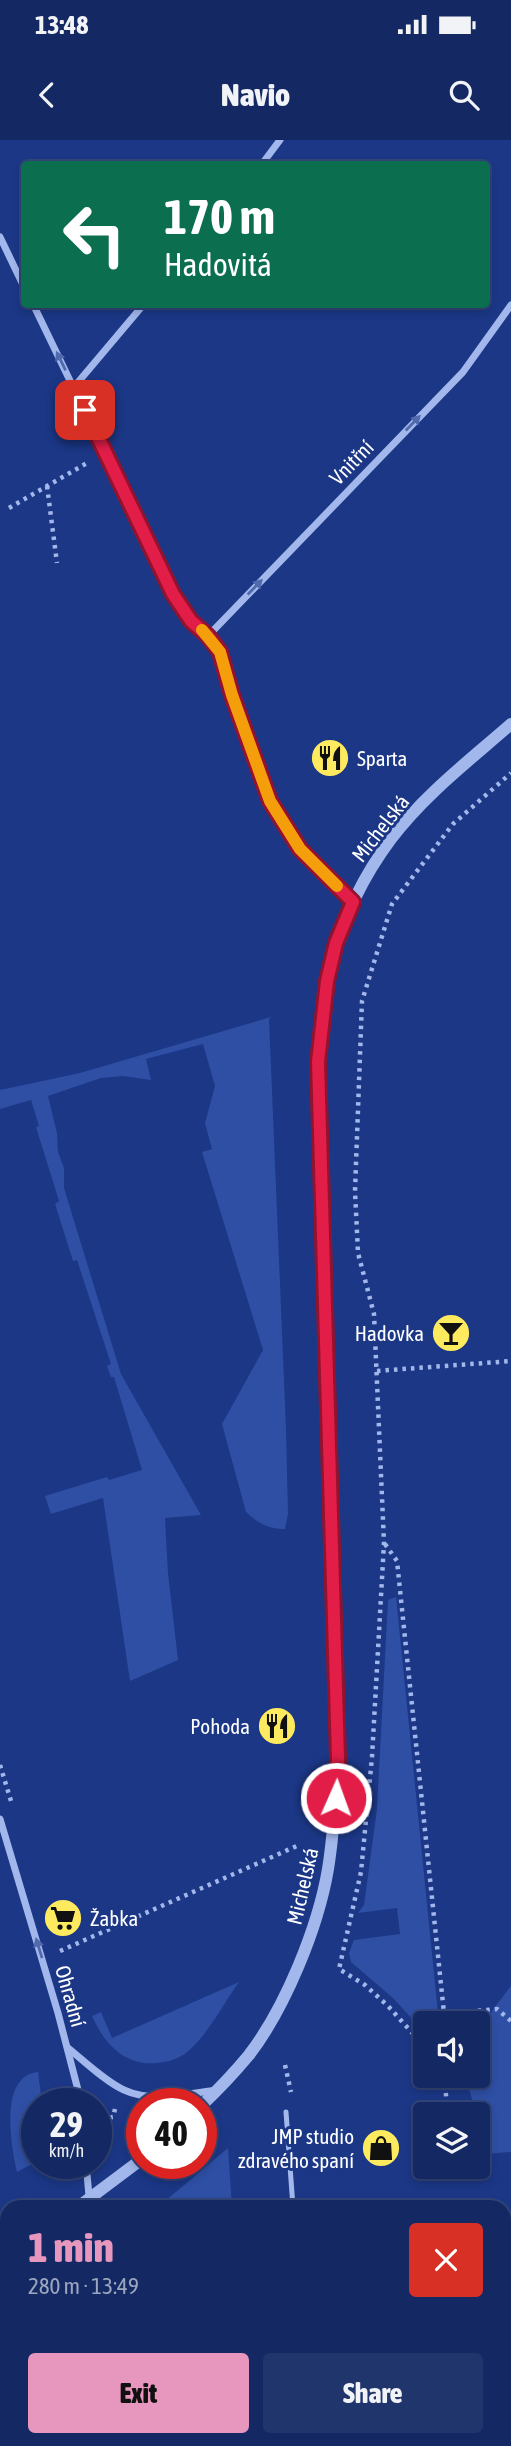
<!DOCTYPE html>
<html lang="en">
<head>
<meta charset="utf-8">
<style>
  :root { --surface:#142964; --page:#21356d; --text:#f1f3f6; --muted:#9da6bf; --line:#334578; --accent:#e797bd }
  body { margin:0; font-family:"Asap Condensed",sans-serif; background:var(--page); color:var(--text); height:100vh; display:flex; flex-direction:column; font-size:26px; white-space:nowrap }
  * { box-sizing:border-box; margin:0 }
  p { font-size:23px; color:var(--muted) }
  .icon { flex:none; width:38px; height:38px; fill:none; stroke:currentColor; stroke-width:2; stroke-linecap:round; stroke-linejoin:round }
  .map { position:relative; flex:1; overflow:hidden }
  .drawer { position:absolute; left:0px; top:2060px; width:511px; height:247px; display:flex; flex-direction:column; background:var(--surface); border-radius:21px 21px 0 0; box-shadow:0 4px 10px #0003,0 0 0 2px var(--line) }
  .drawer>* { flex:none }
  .hud { position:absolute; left:21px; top:21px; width:469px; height:147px; border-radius:7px; box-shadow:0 4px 10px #0003,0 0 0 2px var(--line); background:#0b6e4f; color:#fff; overflow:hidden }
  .fabs { position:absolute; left:413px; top:1871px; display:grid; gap:14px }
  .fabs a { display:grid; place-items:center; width:77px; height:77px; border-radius:7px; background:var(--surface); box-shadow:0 4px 10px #0003,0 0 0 2px var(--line); font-size:35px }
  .speed { position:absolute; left:21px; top:1948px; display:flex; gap:14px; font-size:35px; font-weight:700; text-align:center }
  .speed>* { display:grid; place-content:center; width:91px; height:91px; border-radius:50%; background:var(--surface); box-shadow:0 4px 10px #0003,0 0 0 2px var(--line); line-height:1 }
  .speed small { font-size:18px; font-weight:400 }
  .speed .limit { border:10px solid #d22; background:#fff; color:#111 }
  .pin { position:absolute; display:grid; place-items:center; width:60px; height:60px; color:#fff; margin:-30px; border-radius:14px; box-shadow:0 4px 10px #0006 }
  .me { position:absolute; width:77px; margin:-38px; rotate:2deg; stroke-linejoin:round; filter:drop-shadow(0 0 5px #0008) }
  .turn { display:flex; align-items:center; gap:24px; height:147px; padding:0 28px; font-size:32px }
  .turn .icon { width:91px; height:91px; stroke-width:2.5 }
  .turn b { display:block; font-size:49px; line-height:60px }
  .round { display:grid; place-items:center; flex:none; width:74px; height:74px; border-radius:7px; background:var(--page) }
  .summary { display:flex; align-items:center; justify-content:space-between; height:119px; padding:0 28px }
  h1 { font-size:42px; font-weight:800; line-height:52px; color:var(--accent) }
  .cta { display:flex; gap:14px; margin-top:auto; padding:14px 28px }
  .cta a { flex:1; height:80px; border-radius:7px; background:var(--accent); color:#111; font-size:28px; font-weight:800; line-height:80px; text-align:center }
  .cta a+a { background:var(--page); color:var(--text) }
  .status { display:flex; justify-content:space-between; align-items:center; height:49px; padding:0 35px; background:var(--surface); direction:ltr }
  .status svg { height:19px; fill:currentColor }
  header { display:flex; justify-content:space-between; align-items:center; height:91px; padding:0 28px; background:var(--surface); font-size:32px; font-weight:800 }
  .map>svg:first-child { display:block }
</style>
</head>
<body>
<div class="status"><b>13:48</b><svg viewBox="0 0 49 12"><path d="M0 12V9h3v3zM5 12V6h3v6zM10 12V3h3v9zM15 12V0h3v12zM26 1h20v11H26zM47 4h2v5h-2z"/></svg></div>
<header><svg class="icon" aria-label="back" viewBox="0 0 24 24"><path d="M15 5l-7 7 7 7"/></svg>Navio<svg class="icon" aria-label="search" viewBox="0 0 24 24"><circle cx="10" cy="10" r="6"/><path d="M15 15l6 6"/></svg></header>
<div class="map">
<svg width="511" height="2306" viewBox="0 0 511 2306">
  <rect width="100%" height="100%" fill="#1b3786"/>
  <g fill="#2e4fa4">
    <path d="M271 877 269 879 286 1289 288 1374 285 1389C268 1389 258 1383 246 1372L222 1284 263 1210 202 1012 212 1009 205 983 215 946 203 904 146 919 151 940 123 936 101 938 48 956 57 993 58 1012 64 1028V1048L121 1234 201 1375 165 1378 168 1433 178 1520 130 1541 103 1358 51 1374 45 1356 107 1337 109 1340 142 1330 114 1237H111L107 1226 111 1224 77 1120 73 1121 55 1064 59 1061 36 987 39 986 31 960 0 969V950L80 933Z"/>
    <path d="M396 1457 439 1883H425V1893L393 1858 351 1822 349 1813 354 1800 400 1794 397 1768 358 1773 364 1765 377 1669 388 1460Z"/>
    <path d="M239 1842C224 1863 207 1896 187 1912 179 1919 168 1922 157 1923 125 1926 105 1905 92 1876L101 1872 112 1898Z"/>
    <path d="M511 1846V2012L486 2014 466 1936H478V1889Z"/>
    <path d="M38 1932 42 1963 37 1964V2018L32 2024 17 2032C10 1999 0 1936 38 1932Z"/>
    <path d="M228 2008 232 2067H158Z"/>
    <path d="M0 2260 7 2261V2300H72L73 2306H0Z"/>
    <rect x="333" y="2300" width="81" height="6"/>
  </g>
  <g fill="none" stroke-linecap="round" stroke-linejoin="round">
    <g stroke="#a2b7eb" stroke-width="4.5" stroke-dasharray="3.5 5" stroke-linecap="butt">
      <path d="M47 346 57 423"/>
      <path d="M9 368 87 323"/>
      <path d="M377 1231 511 1221"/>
      <path d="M385 1404 397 1421 445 1883"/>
      <path d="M0 1625 11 1661"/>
      <path d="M60 1811 299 1705"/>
      <path d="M444 1874 497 1869 511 1881"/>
      <path d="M425 1907 388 1866 365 1845 339 1829 361 1732 372 1617 384 1403 374 1174 358 1113 355 1051 362 861 392 764 453 684 511 633"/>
      <path d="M285 1925 291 1952"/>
      <path d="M444 1936 448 1974"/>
      <path d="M101 1979 113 1977 115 1969"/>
      <path d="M453 2026V2027"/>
      <path d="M0 2171 7 2170"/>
      <path d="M0 2253 7 2256"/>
      <path d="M85 2300 86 2306"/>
      <path d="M278 2302V2300"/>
    </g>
    <g stroke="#a2b7eb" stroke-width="5">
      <path d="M286 1972 293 2067"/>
      <path d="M422 2300 423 2306"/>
    </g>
    <g stroke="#a2b7eb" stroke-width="7">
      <path d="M262 24 280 0"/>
      <path d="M0 97 24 147"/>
      <path d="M33 164 173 454 191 481 208 496 220 512 232 555 270 661 300 709 353 762"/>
      <path d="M74 247 144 164"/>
      <path d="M208 496 463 232 511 165"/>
      <path d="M0 1679 58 1873 78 1950 79 1964"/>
      <path d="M68 1908C84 1921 106 1942 124 1950 152 1963 187 1954 216 1950"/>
      <path d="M86 2023 90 2067"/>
      <path d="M0 2145H7"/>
      <path d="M113 2300 114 2306"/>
    </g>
    <g stroke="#a2b7eb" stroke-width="12">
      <path d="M201 1966C218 1950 234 1933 249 1915 285 1868 318 1788 328 1729 334 1692 336 1655 338 1618L318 955C318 858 332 778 391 699 424 655 470 620 511 584"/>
      <path d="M78 2067 142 2019"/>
      <path d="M0 2116 7 2112"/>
    </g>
  </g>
  <defs><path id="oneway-solid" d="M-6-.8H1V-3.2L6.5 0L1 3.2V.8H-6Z" transform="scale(1.75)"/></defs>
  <g fill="#516aae">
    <use href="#oneway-solid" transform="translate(61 221) rotate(-116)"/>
    <use href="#oneway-solid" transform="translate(413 283) rotate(-46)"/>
    <use href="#oneway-solid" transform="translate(255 447) rotate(-46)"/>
    <use href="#oneway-solid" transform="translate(39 1808) rotate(-107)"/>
  </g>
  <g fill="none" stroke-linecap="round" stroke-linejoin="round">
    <g stroke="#92132f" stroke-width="18">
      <path id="route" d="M85 270 173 454 191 481 208 496 220 512 232 555 270 661 300 709 353 762 336 803 327 841 318 922 338 1618 336 1658"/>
    </g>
    <use href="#route" stroke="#e11d48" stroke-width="12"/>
    <path stroke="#f59e0b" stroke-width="12" d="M202 490 220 512 232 555 270 661 300 709 337 746"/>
  </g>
  <defs>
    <g id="restaurant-disc" transform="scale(2.0125)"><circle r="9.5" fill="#fdea5f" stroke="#1b3786"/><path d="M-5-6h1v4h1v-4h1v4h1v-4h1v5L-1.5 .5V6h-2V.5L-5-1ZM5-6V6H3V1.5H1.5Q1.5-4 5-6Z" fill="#111"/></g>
    <g id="bar-disc" transform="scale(2.0125)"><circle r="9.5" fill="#fdea5f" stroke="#1b3786"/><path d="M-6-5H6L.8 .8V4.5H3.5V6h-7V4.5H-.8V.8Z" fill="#111"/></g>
    <g id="supermarket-disc" transform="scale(2.0125)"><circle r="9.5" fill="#fdea5f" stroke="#1b3786"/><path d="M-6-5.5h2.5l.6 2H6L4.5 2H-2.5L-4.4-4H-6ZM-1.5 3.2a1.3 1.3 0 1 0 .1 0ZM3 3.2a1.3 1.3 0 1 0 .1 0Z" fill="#111"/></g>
    <g id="shop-disc" transform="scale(2.0125)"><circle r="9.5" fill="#fdea5f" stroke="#1b3786"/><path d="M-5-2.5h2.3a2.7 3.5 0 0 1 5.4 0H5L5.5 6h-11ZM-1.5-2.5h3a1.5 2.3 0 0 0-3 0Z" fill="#111"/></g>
  </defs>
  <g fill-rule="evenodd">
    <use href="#restaurant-disc" x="330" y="618"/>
    <use href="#bar-disc" x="451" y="1193"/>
    <use href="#restaurant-disc" x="277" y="1586"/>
    <use href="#supermarket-disc" x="63" y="1778"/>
    <use href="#shop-disc" x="381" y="2008"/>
  </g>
  <g text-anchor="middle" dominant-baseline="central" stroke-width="6" stroke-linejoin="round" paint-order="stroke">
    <g font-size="21" fill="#fff" stroke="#1b3786">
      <text transform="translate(351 322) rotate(-46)">Vnitřní</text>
      <text transform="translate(380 688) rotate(-52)">Michelská</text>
      <text transform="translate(302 1746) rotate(-77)">Michelská</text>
      <text transform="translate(71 1856) rotate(74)">Ohradní</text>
    </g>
    <g font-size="21" fill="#fff" stroke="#1b3786" text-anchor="end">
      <text x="357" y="618" text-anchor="start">Sparta</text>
      <text x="424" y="1193">Hadovka</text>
      <text x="250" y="1586">Pohoda</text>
      <text x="90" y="1778" text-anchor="start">Žabka</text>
      <text x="354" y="1996">JMP studio<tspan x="354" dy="24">zdravého spaní</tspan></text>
    </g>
  </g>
</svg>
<div class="fabs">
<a><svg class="icon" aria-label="sound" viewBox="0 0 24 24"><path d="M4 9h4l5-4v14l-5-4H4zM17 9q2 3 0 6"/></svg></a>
<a><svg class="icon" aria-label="layers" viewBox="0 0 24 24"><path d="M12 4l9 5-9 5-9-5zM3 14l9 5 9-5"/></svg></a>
</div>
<div class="speed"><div>29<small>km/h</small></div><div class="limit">40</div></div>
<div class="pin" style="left:85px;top:270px;background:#d93025"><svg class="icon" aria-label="arrive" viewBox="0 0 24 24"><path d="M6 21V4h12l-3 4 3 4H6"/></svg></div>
<svg class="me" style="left:336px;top:1658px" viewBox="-20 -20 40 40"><circle r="17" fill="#e11d48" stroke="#fff" stroke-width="3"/><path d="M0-11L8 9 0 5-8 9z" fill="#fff"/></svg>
<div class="hud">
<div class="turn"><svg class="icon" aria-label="left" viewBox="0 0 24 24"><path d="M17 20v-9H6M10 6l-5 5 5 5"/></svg><div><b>170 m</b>Hadovitá</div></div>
</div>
<section class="drawer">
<div class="summary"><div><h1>1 min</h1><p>280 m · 13:49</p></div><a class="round" style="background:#d93025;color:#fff"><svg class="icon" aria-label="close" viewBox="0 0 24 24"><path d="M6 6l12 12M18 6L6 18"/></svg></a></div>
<div class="cta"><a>Exit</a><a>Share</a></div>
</section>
</div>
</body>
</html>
